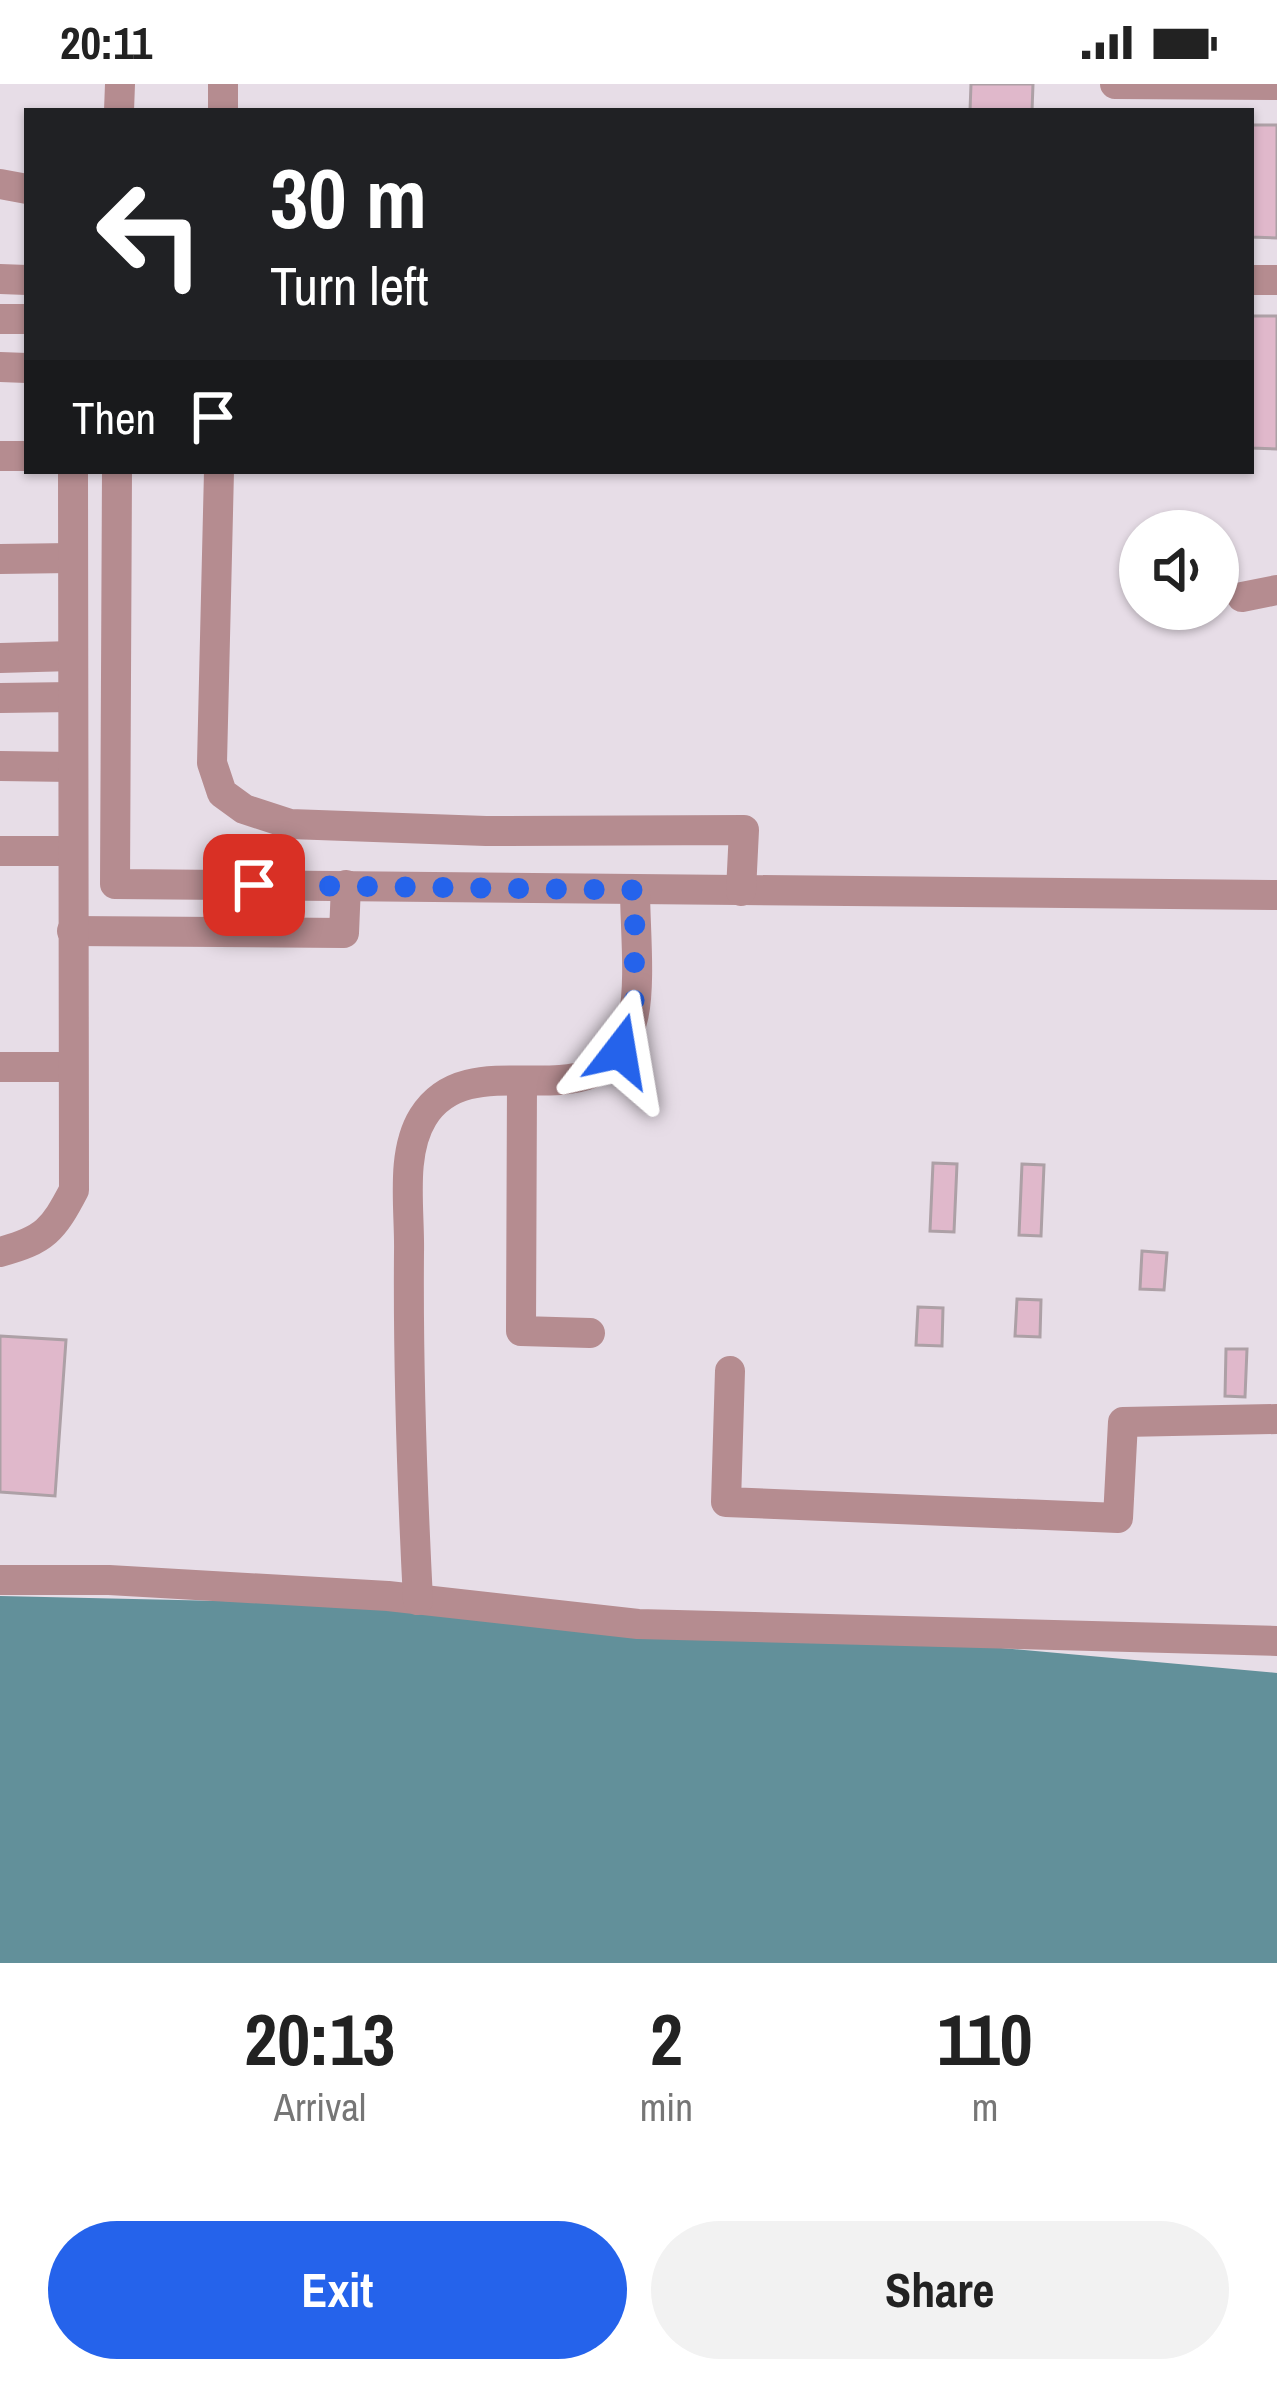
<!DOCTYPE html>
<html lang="en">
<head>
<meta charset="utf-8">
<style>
  :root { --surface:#fff; --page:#f2f2f2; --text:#222; --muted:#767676; --accent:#2563eb }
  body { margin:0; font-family:"Archivo Narrow",sans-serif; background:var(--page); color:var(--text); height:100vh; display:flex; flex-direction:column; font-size:45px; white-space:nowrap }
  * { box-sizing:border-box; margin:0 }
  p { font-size:39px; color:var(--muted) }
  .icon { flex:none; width:66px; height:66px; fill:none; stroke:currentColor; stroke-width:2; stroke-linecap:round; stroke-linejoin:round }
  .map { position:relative; height:1879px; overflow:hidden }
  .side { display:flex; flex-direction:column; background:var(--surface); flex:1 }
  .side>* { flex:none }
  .hud { position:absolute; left:24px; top:24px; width:1230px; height:366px; border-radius:0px; box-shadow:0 3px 9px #0004; background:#202124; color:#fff; overflow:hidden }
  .buttons { position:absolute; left:1119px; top:426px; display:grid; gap:24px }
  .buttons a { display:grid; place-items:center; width:120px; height:120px; border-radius:50%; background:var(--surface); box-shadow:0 3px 9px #0004; font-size:60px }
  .pin { position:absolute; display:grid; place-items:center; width:102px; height:102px; color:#fff; margin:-51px; border-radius:24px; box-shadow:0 6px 18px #0006 }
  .me { position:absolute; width:132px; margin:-66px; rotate:14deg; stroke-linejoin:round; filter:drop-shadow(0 0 9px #0008) }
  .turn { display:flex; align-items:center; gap:42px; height:252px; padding:0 48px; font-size:54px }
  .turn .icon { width:156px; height:156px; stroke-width:2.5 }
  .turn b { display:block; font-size:84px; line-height:102px }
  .then { display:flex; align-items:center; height:114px; padding:0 48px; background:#0003; gap:24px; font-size:45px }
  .eta { display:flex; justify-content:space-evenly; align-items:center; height:204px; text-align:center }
  .eta b { font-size:72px; font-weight:700; line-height:84px }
  .button { display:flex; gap:24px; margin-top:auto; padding:24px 48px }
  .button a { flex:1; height:138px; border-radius:72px; background:var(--accent); color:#fff; font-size:48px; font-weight:700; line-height:138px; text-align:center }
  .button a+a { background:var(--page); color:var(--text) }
  .status { display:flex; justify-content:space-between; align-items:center; height:84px; padding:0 60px; background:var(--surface); direction:ltr }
  .status svg { height:33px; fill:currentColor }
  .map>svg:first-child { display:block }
</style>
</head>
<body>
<div class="status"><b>20:11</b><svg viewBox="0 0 49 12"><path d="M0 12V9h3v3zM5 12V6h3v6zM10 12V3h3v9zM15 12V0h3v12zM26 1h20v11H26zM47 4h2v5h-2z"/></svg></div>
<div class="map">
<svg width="1277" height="1879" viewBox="0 0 1277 1879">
  <rect width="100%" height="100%" fill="#e7dde7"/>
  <path fill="#62909a" d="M0 1512 570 1525 1277 1589V1879H0Z"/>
  <g fill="#e0b8cb" stroke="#ada0a6" stroke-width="3">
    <path d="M971 0H1033L1032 27H970Z"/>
    <path d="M1251 41H1277V154L1251 153Z"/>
    <path d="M1251 232H1277V365L1251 364Z"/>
    <path d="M933 1079 957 1080 954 1148 930 1147Z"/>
    <path d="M1022 1080 1044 1081 1041 1152 1019 1151Z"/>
    <path d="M1142 1167 1167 1169 1164 1206 1140 1205Z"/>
    <path d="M1017 1215 1041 1216 1040 1253 1015 1252Z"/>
    <path d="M918 1223 943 1224 942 1262 916 1261Z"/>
    <path d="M0 1252 66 1256 55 1412 0 1408Z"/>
    <path d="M1226 1265H1247L1245 1313 1225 1312Z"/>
  </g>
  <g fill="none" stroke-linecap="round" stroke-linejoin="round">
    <g stroke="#b58c90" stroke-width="30">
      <path d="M1115 0 1277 1"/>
      <path d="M119 27 120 0"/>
      <path d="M223 27V0"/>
      <path d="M0 100 27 105"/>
      <path d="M0 195 27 196"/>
      <path d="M1251 196H1277"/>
      <path d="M0 235H27"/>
      <path d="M0 283 27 284"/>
      <path d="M0 372H27"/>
      <path d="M117 387 115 800 1277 811"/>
      <path d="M219 387 212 679 222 709 244 725 290 740 486 747 744 746 741 807"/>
      <path d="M0 475 71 474"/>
      <path d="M1242 513 1277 506"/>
      <path d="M0 574 73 572"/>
      <path d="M0 614 73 613"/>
      <path d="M0 682 72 683"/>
      <path d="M0 767H72"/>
      <path d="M72 847 344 849 346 801"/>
      <path d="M0 983H70"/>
      <path d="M522 997 521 1247 590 1249"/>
      <path d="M0 1168C45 1156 53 1146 74 1106L73 387"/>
      <path d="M730 1287 726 1418 1118 1434 1123 1338 1277 1335"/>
      <path d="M0 1496H109L388 1512 638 1540 1277 1557"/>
      <path d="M418 1516C412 1399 408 1284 409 1168 410 1126 400 1070 423 1033 474 951 606 1051 633 934 641 901 635 841 635 806"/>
    </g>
  </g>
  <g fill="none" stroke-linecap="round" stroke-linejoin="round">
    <path stroke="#2563eb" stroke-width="21" stroke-dasharray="0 37.8" d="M254 801 635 806 634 932 620 967"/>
  </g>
</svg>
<div class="buttons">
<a><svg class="icon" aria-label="sound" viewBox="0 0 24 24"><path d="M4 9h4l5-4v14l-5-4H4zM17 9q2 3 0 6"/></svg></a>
</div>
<div class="pin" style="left:254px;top:801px;background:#d93025"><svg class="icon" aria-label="arrive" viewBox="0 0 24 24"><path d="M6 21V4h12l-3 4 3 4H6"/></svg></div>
<svg class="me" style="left:620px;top:967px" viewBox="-20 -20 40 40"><path d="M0-17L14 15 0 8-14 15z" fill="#2563eb" stroke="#fff" stroke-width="4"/></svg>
<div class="hud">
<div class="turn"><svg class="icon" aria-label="left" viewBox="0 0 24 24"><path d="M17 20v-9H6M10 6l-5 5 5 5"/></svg><div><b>30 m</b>Turn left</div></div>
<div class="then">Then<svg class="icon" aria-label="arrive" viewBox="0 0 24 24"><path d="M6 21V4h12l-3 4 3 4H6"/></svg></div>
</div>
</div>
<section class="side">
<div class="eta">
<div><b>20:13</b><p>Arrival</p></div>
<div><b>2</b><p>min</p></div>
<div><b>110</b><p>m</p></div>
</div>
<div class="button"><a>Exit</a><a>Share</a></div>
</section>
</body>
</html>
